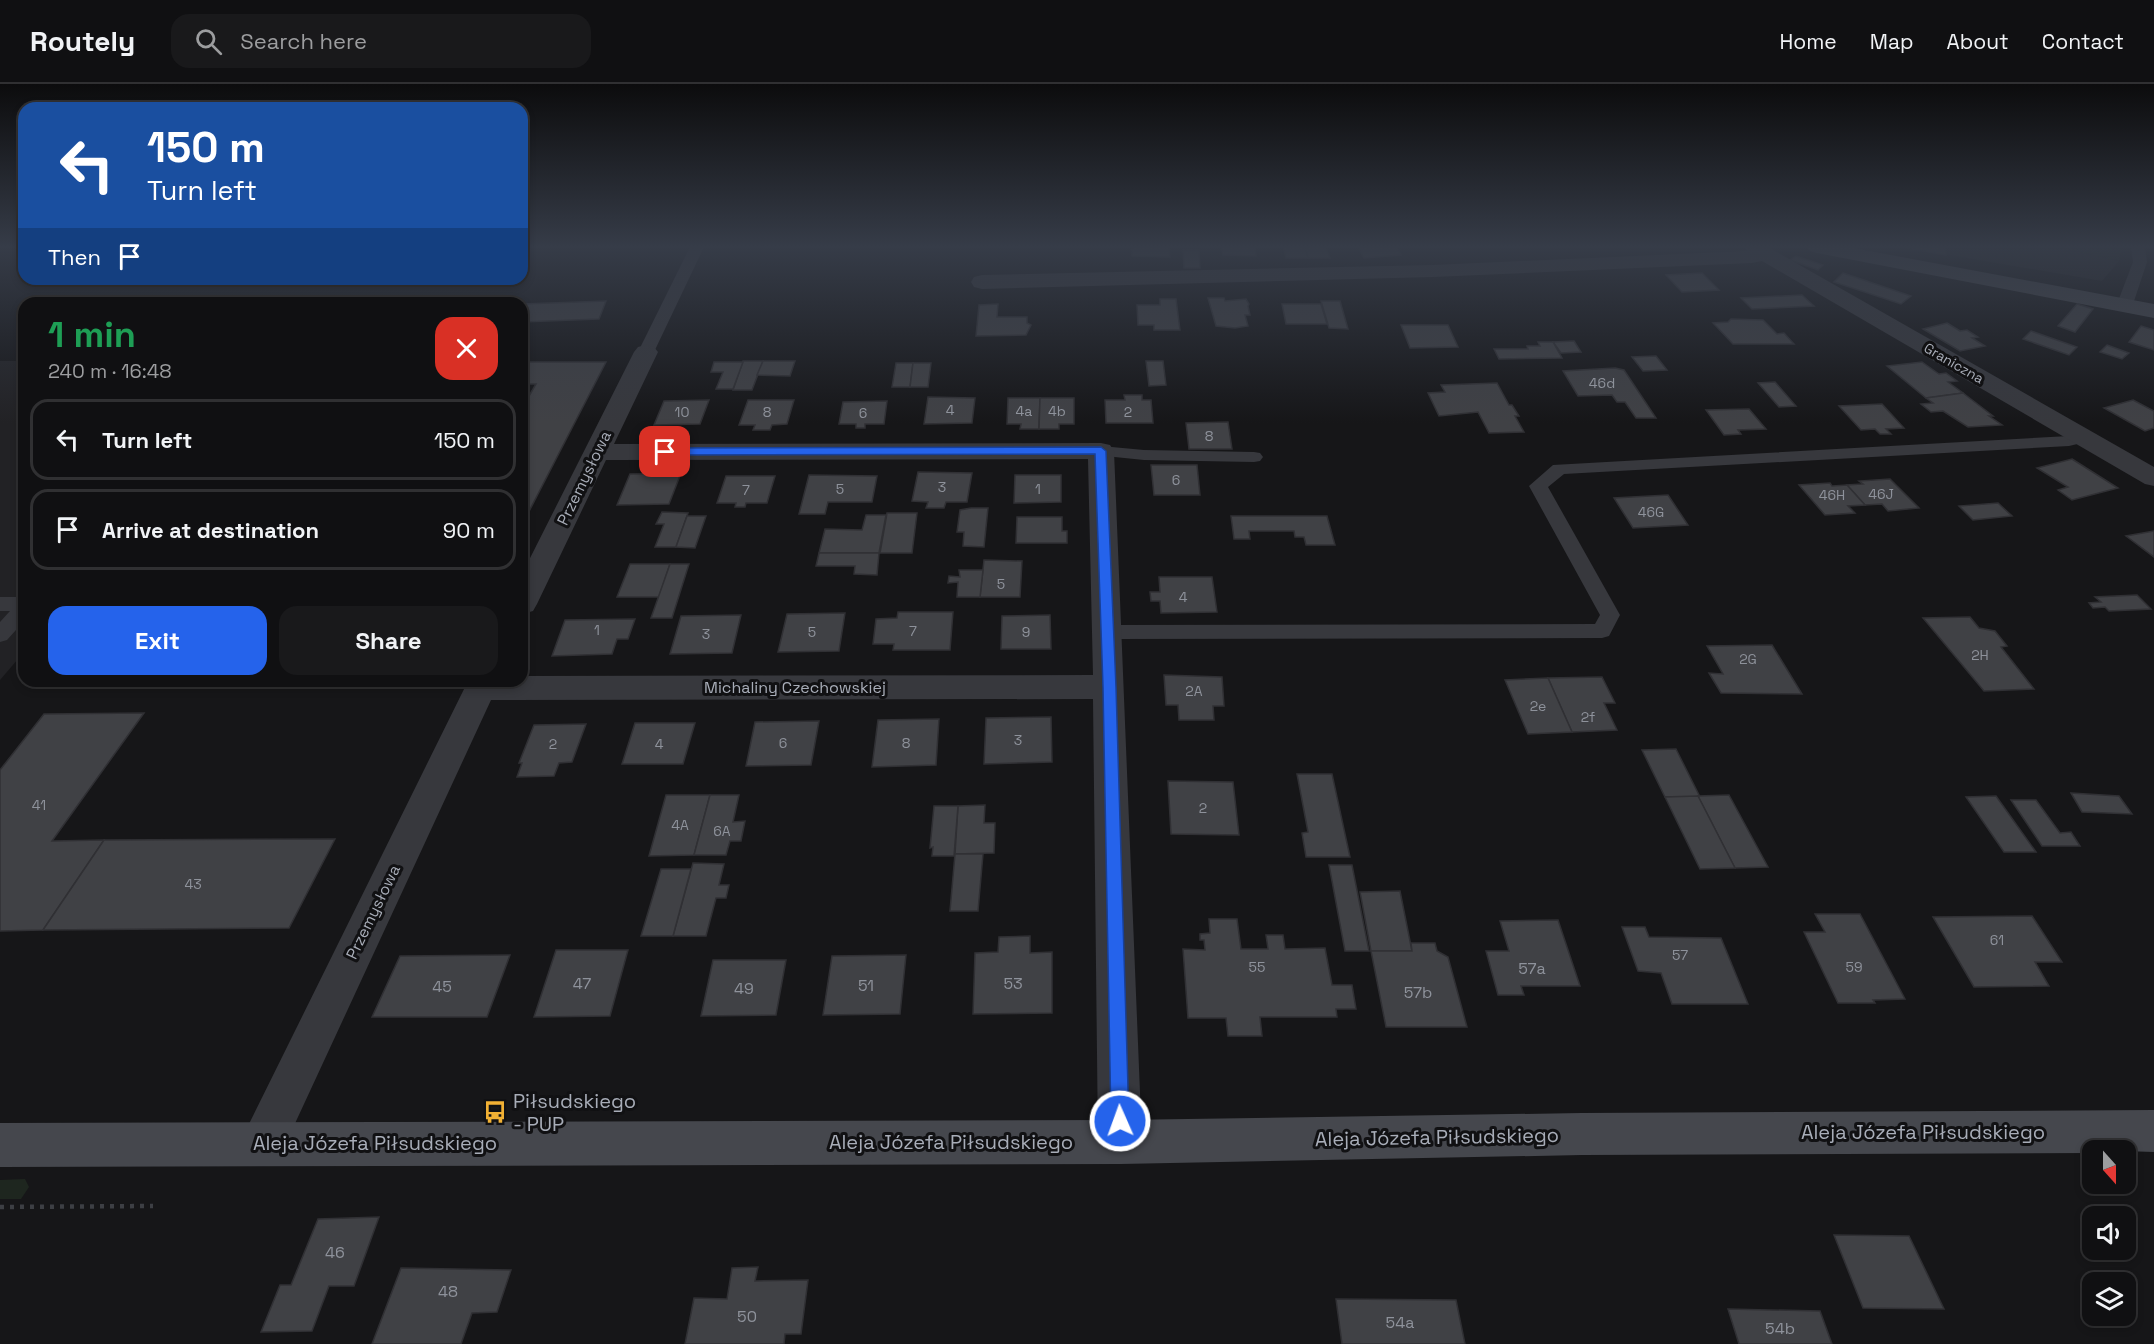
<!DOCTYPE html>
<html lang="en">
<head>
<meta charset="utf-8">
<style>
  :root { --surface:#101012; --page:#19191b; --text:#f1f3f6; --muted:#9c9d9f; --line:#303032; --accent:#2563eb }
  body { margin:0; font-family:"Space Grotesk",sans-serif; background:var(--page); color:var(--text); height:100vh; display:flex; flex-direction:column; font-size:22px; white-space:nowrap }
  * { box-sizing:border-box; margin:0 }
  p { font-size:20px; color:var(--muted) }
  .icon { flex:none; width:33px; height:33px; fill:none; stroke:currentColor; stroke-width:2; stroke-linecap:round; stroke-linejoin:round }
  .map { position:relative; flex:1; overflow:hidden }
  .details { position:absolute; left:18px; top:213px; width:510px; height:390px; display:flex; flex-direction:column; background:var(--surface); border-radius:18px; box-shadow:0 3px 9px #0003,0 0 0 2px var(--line) }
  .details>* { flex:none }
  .banner { position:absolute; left:18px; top:18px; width:510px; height:183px; border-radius:18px; box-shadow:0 3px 9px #0003,0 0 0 2px var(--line); background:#1a4fa0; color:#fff; overflow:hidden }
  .needle { width:39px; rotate:159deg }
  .fabs { position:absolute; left:2082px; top:1056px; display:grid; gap:12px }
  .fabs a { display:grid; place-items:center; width:54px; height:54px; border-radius:12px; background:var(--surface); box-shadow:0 3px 9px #0003,0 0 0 2px var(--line); font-size:30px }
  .pin { position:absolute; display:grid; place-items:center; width:51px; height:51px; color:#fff; margin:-26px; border-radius:12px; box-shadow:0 3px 9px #0006 }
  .me { position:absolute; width:66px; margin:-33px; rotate:358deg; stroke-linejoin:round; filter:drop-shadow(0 0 4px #0008) }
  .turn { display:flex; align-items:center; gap:21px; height:126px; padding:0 30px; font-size:27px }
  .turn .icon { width:78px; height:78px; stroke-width:2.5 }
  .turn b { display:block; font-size:42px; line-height:51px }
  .then { display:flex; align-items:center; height:57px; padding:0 30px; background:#0003; gap:12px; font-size:22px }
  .round { display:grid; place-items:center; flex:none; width:63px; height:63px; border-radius:18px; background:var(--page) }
  .overview { display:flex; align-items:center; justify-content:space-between; height:102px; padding:0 30px }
  h1 { font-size:36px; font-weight:700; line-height:45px; color:#1e9e55 }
  .cta { display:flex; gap:12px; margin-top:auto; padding:12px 30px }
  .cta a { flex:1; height:69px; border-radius:18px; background:var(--accent); color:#fff; font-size:24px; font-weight:700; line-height:69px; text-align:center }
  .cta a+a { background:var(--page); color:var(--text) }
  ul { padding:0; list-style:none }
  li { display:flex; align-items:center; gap:18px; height:81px; margin:0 12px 9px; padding:0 18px; border:3px solid var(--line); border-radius:18px }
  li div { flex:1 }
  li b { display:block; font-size:22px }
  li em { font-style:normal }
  header { display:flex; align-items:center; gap:36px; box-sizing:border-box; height:84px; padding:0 30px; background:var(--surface); border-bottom:2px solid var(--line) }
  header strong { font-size:28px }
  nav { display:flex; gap:33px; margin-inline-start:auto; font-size:21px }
  .search { width:420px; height:54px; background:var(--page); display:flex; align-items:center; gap:15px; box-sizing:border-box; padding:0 21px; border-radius:18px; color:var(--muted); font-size:22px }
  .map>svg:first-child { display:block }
</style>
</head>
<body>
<header>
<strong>Routely</strong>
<div class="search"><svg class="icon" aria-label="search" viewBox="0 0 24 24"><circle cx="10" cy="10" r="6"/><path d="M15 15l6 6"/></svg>Search here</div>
<nav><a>Home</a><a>Map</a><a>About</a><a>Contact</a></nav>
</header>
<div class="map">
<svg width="2154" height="1260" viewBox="0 0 2154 1260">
  <rect width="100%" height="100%" fill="#161618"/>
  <g fill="#222225">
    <path d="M1903 163H2057L2119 177 2102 197Z"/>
    <path d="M0 277H24V568L0 596Z"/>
  </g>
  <g fill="#1e261f">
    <path d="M2057 163H2122L2119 177Z"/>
    <path d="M25 1095 29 1103 21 1115H0V1096Z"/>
  </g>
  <g fill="#404145" stroke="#303034" stroke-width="1.5">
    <path d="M1132 163H1169L1170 173 1132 172Z"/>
    <path d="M1221 163H1255L1256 172 1223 171Z"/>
    <path d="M1283 163H1305L1308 174H1286Z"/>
    <path d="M1305 163H1326L1330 174H1308Z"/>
    <path d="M1358 163H1397L1401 171 1364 174Z"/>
    <path d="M1902 163H1946V171Z"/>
    <path d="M1183 166H1199L1200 184H1184Z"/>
    <path d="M1796 172 1823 181 1818 186 1790 176Z"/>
    <path d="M1702 189 1719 206 1682 208 1666 191Z"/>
    <path d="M1843 189 1911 212 1901 220 1834 198Z"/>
    <path d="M1802 211 1814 222 1752 225 1741 214Z"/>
    <path d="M1208 214H1224L1225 217 1246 215 1249 220 1248 222 1250 231H1245L1248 242 1235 244 1216 242Z"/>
    <path d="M1160 215H1176L1180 246H1154V241H1138L1137 221H1160Z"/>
    <path d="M606 217 599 235 522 238V220Z"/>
    <path d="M1321 217H1340L1348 245 1329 244Z"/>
    <path d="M998 220 997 233H1027V239L1031 241 1026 251 976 252 979 221Z"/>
    <path d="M1282 220H1321L1327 240H1286Z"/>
    <path d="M2077 220 2093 225 2075 248 2058 242Z"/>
    <path d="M1731 235 1763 236 1777 250 1784 249 1794 260H1733L1713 239 1728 238Z"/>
    <path d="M1947 239 1960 247 1967 246 1978 253 1972 254 1985 262 1960 267 1923 245Z"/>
    <path d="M1401 241H1448L1458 263 1410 264Z"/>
    <path d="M2141 242 2154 246V266L2129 258Z"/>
    <path d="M2031 247 2077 263 2069 271 2023 255Z"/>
    <path d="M1574 257 1581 268 1561 269 1553 258Z"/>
    <path d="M1538 258H1553L1562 274 1499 275 1494 265H1528L1527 262H1540Z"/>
    <path d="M2107 261 2129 269 2122 275 2100 268Z"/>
    <path d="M1656 272 1667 286 1643 287 1632 273Z"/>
    <path d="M743 277H763L752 306H733Z"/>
    <path d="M763 277H795L790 292 757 291Z"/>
    <path d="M1146 277H1163L1166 301 1149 302Z"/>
    <path d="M522 278H606L522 441V324L536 300H522Z"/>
    <path d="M714 278H743L733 305H716L723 288H711Z"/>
    <path d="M1922 278 1939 290 1946 289 1957 297 1948 298 1963 309 1926 314 1887 282Z"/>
    <path d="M896 279H913L910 303H892Z"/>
    <path d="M913 279H931L928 303H910Z"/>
    <path d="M1615 284 1624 286 1656 334H1636L1625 318H1617L1612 311 1578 312 1563 287Z"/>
    <path d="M1775 298 1796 322 1779 323 1758 299Z"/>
    <path d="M1497 299 1509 321H1512L1519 332H1515L1524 348 1489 349 1478 328 1439 332 1428 309 1445 308 1441 301Z"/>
    <path d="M1963 309 1993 332H1989L2002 341 1968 343 1943 327 1931 328 1921 320 1933 319 1926 314Z"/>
    <path d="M1124 311H1142V316H1151L1153 339H1106L1105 316H1125Z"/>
    <path d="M928 313 975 314 972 339 924 340Z"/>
    <path d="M1008 314H1040L1039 345H1020L1021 340H1007Z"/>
    <path d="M1040 314H1074V340H1059V345H1039Z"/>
    <path d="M709 316 700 340 654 341 664 317Z"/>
    <path d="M748 316H794L787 340 772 341 770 346H753L755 341H739Z"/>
    <path d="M2133 316 2154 327V344L2145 347 2104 324Z"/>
    <path d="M887 317 884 340H865V344H856V340H839L843 318Z"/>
    <path d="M1882 320 1904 344 1886 345 1891 350H1880L1875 345 1861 346 1839 322Z"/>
    <path d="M1749 325 1766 345 1738 346 1741 350 1724 351 1706 326Z"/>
    <path d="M1228 338 1232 365H1189L1186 339Z"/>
    <path d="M2072 375 2118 404 2072 416 2058 406 2068 403 2037 384Z"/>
    <path d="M1151 381H1197L1200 411H1154Z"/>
    <path d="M918 388 972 389 967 418H946L944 424H926L928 418 912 417Z"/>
    <path d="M681 389 669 420 617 421 630 390Z"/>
    <path d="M809 391 877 392 872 418H828L825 430H799Z"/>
    <path d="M1015 391H1061V418L1014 419Z"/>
    <path d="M726 392H775L767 419H746L745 423H735L736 419H717Z"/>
    <path d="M1890 395 1919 424 1888 427 1882 420 1865 421 1847 401 1863 400 1859 397Z"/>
    <path d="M1830 399 1832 402 1847 401 1865 421 1848 422 1855 429 1825 431 1799 401Z"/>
    <path d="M1668 411 1688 441 1633 444 1614 414Z"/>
    <path d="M1998 419 2012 432 1973 436 1959 422Z"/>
    <path d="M971 424H988L984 463 963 462 964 448H957L960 426Z"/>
    <path d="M662 428 688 429 676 463H655L664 440H656Z"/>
    <path d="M887 429H917L912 469H880Z"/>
    <path d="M866 431H886L879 469H819L825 445 862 446Z"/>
    <path d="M687 432H706L695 464 676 463Z"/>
    <path d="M1231 432H1327L1335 461H1306L1304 453H1295L1294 447H1249L1250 455H1234Z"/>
    <path d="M1017 433H1062V447H1067V459H1016Z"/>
    <path d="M2154 447V473L2126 452Z"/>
    <path d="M819 469H879L877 491 854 490 855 482H816Z"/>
    <path d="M984 476 1022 477 1020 513H980Z"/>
    <path d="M630 480H670L659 513H617Z"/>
    <path d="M670 480H689L672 534H651Z"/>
    <path d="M959 486H983L980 513H957L958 498 948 499 949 492 960 493Z"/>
    <path d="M1159 493H1212L1217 528 1161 529 1160 517H1151L1150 508H1160Z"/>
    <path d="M2137 511 2151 525 2109 527 2105 523 2093 524 2089 519 2101 518 2095 513Z"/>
    <path d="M898 528H953L950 566H893L894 560H873L876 535 897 534Z"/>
    <path d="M845 529 839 567 778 568 787 530Z"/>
    <path d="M741 531 732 569 670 570 681 532Z"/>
    <path d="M1050 531 1051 565H1001L1002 532Z"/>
    <path d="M1970 533 1979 544 1995 547 2007 562 2001 563 2034 605 1984 607 1923 534Z"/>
    <path d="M635 535 628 555H617L612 570 552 572 565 536Z"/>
    <path d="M1772 561 1802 610 1721 609 1709 589 1723 590 1707 562Z"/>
    <path d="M1164 591 1222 593 1224 622H1213L1214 636H1179L1178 621H1166Z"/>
    <path d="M1602 593 1615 619H1604L1617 646 1572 648 1548 594Z"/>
    <path d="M1548 594 1572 648 1528 650 1505 596Z"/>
    <path d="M144 629 52 757 104 756 43 846 0 847V686L44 630Z"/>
    <path d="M1051 633 1052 678 984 680 986 634Z"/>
    <path d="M939 635 936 681 872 683 878 636Z"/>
    <path d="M819 637 811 681 746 682 755 638Z"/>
    <path d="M635 639H695L683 680H622Z"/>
    <path d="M586 640 572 678 559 679 554 692 517 693 522 679H519L534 641Z"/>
    <path d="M1676 665 1700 713H1665L1642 666Z"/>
    <path d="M1297 690H1332L1350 773H1306L1302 749 1308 748Z"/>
    <path d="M1168 697 1233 698 1239 751 1171 750Z"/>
    <path d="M2071 709 2119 712 2132 730 2082 728Z"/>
    <path d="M666 711H710L694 771 649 772Z"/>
    <path d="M710 711H739L733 738 745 737 741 757H730L726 771H694Z"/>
    <path d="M1729 711 1768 783 1735 784 1698 712Z"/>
    <path d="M1698 712 1735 784 1700 785 1665 713Z"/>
    <path d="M1996 712 2036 768H2004L1966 713Z"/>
    <path d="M2011 716H2036L2060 749 2071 748 2080 762H2042Z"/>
    <path d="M985 721 984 739H995L994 769 955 770 958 722Z"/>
    <path d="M934 722H958L954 772H932L933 763 930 764Z"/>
    <path d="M335 755 289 844 43 846 104 756Z"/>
    <path d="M955 770H983L978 827H950Z"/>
    <path d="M693 779 724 780 719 801H729L726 814H716L706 852H673Z"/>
    <path d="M1329 781H1352L1369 867H1345Z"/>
    <path d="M661 785H691L673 852H641Z"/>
    <path d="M1400 807 1412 867H1371L1360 808Z"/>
    <path d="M1815 830H1860L1905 915 1873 916 1875 919H1838L1804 848H1825Z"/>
    <path d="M2032 832 2062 878H2035L2049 902 1974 903 1933 833Z"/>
    <path d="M1209 835H1237L1241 865H1268L1266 851H1283L1285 865 1325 864 1332 901H1352L1356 925H1336L1337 933H1260L1262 952H1228L1226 934H1188L1183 865 1205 866 1204 856H1200V850L1210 849Z"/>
    <path d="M1558 836 1580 902H1521L1524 911H1498L1486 867H1509L1500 837Z"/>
    <path d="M1622 843H1645L1649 853 1721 854 1748 920H1672L1661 889 1638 887Z"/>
    <path d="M1030 852V869L1052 868V929L973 930 975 869 998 868 999 853Z"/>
    <path d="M1411 859H1435L1437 867 1448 873 1467 943H1386L1371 867H1412Z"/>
    <path d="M556 866H628L610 932 534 933Z"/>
    <path d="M510 871 487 933H372L400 872Z"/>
    <path d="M906 871 900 930 823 931 832 872Z"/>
    <path d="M713 876H786L776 931 701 932Z"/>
    <path d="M379 1133 354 1202H329L312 1247 261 1248 280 1201H291L318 1135Z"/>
    <path d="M1834 1151 1909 1152 1944 1225 1863 1224Z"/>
    <path d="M758 1183 755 1197 808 1196 801 1250H785L784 1260H685L694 1214 727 1215 732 1184Z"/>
    <path d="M401 1184 511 1186 497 1228 472 1229 461 1260H372Z"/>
    <path d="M1336 1215 1456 1216 1465 1260H1342Z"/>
    <path d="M1728 1225 1820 1227 1832 1260H1739Z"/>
  </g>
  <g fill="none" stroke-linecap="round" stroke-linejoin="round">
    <path stroke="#3d3f44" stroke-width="4.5" stroke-dasharray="4 6" stroke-linecap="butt" d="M0 1123 153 1122"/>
    <g fill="#37383d" fill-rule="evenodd">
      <path d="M690 163H704L654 268 646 273 640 271 638 268Z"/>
      <path d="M2131 163H2145L2147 178 2133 220 2125 225 2117 220 2133 178Z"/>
      <path d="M2084 348 2090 349 2093 353 2090 357 2069 362 1564 390 1548 403 1620 531 1609 552 1602 554 1107 555 1100 553 1096 548 1100 543 1107 541 1595 540 1600 531 1529 402 1553 381 2069 352Z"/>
      <path d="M1101 362 1144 366 1254 368 1260 369 1263 373 1260 377 1254 378 1144 376 1095 371 1092 367 1095 363Z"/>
      <path d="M0 513H24V537L7 556 0 558V538L10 527H0Z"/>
    </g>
    <g fill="#37383d" fill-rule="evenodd">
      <path d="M1745 163H1768L2154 383V402L2145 400 1762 177 1752 179 1433 193 982 205 974 203 971 198 974 193 982 191 1433 181 1747 167Z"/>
      <path d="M646 261 654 263 658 268 614 360 1101 359 1110 361 1114 367 1142 1058 1136 1073 1120 1080 1104 1073 1098 1058 1093 615 491 616 279 1074 263 1081 247 1074 241 1059 247 1044 468 597H522V592L1093 591 1088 375 606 376 537 520 533 527 522 530V490L634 268 638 263Z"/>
    </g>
    <g fill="#45474d" fill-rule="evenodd">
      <path d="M1807 163H1848L2154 220V234L1817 169 1810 167Z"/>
      <path d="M2154 1026V1068L2092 1066V1069L1582 1071 1120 1080 0 1083V1039L1120 1036 1582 1029Z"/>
    </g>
  </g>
  <linearGradient id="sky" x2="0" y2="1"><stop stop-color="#0c0c0d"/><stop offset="0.48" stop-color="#363c48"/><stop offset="1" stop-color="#363c48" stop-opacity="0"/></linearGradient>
  <rect width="2154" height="339" fill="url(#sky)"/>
  <path fill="#2563eb" stroke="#184099" stroke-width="1.5" d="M1101 363 1106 367 1116 603 1129 1037 1126 1043 1120 1046 1113 1043 1111 1037 1103 603 1095 370 665 371 660 368 665 364Z"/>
  <defs>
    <g id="bus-bare" transform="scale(1.8)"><path d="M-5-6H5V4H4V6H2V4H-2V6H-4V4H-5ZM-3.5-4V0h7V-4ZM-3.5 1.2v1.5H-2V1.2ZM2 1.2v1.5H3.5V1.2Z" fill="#f2b134" stroke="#111113" stroke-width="2.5" paint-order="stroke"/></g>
  </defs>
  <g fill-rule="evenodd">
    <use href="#bus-bare" x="495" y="1028"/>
  </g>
  <g text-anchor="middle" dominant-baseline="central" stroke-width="6" stroke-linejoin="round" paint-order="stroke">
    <g font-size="14" fill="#a8adb8" stroke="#111113">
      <text transform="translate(1954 279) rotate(30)">Graniczna</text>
    </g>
    <g font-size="14" fill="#8e929b">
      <text x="1602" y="299">46d</text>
      <text x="950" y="326">4</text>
      <text x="1024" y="327">4a</text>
      <text x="1057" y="327">4b</text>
      <text x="682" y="328">10</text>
      <text x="767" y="328">8</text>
      <text x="1128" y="328">2</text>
      <text x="863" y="329">6</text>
      <text x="1209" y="352">8</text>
      <text x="1176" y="396">6</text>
      <text x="942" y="403">3</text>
      <text x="840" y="405">5</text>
      <text x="1038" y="405">1</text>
      <text x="746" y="406">7</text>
      <text x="1881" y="410">46J</text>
      <text x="1832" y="411">46H</text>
      <text x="1651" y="428">46G</text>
      <text x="1001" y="500">5</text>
      <text x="1183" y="513">4</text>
      <text x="597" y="546">1</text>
      <text x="913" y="547">7</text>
      <text x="812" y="548">5</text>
      <text x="1026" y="548">9</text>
      <text x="706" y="550">3</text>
      <text x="1980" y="571">2H</text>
      <text x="1748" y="575">2G</text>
      <text x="1194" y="607">2A</text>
      <text x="1538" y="622">2e</text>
      <text x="1588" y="633">2f</text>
      <text x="1018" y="656">3</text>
      <text x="783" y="659">6</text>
      <text x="906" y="659">8</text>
      <text x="553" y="660">2</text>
      <text x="659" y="660">4</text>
      <text x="39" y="721">41</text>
      <text x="1203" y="724">2</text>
      <text x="680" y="741">4A</text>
      <text x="722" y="747">6A</text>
      <text x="193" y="800">43</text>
      <text x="1997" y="856">61</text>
      <text x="1680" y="871">57</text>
      <text x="1257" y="883">55</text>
      <text x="1854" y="883">59</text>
    </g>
    <g font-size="16" fill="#a8adb8" stroke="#111113">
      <text transform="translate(584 394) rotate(-64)">Przemysłowa</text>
      <text x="795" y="603">Michaliny Czechowskiej</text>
      <text transform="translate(373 828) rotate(-64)">Przemysłowa</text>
    </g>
    <g font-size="16" fill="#8e929b">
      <text x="1532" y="884">57a</text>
      <text x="582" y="899">47</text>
      <text x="1013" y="899">53</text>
      <text x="866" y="901">51</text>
      <text x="442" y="902">45</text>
      <text x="744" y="904">49</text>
      <text x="1418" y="908">57b</text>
      <text x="335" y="1168">46</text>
      <text x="448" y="1207">48</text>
      <text x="747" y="1232">50</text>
      <text x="1400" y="1238">54a</text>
      <text x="1780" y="1244">54b</text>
    </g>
    <g font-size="20" fill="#a8adb8" stroke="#111113" text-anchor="start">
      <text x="513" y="1017">Piłsudskiego<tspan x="513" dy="23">- PUP</tspan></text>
    </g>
    <g font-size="20" fill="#a8adb8" stroke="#111113">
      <text x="1923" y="1048">Aleja Józefa Piłsudskiego</text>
      <text transform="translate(1437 1053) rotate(-1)">Aleja Józefa Piłsudskiego</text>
      <text x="951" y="1058">Aleja Józefa Piłsudskiego</text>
      <text x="375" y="1059">Aleja Józefa Piłsudskiego</text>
    </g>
  </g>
</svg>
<div class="fabs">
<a><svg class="needle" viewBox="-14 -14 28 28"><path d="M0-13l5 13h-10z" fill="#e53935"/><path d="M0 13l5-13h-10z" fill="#9c9d9f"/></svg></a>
<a><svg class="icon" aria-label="sound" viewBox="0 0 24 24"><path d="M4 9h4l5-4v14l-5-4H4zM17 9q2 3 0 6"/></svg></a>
<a><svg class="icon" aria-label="layers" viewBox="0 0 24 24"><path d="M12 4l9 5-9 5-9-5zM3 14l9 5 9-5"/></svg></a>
</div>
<div class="pin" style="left:665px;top:368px;background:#d93025"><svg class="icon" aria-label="arrive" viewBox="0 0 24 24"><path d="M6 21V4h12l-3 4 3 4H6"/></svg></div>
<svg class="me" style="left:1120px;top:1037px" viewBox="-20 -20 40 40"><circle r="17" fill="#2563eb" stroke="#fff" stroke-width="3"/><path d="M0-11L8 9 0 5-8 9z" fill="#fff"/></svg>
<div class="banner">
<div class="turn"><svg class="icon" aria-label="left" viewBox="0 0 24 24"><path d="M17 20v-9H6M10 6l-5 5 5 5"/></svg><div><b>150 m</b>Turn left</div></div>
<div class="then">Then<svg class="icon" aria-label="arrive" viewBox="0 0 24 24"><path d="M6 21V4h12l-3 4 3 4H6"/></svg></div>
</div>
<section class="details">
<div class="overview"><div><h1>1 min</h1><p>240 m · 16:48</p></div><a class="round" style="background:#d93025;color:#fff"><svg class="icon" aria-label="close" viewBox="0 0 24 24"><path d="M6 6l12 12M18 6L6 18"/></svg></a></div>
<ul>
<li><svg class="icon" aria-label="left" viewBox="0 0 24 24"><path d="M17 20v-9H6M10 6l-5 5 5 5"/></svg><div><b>Turn left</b></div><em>150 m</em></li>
<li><svg class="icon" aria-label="arrive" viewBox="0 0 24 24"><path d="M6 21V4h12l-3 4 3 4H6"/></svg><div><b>Arrive at destination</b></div><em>90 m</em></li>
</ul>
<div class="cta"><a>Exit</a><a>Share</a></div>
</section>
</div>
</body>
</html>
